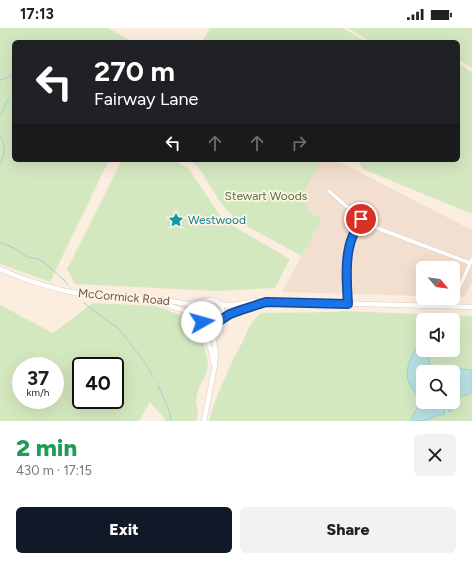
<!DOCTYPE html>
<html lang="en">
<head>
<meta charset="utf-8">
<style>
  :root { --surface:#fff; --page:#f2f2f2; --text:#202124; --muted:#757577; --accent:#111827 }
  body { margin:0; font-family:Figtree,sans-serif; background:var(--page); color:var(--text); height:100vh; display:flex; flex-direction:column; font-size:15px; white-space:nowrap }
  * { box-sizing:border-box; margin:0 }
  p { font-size:13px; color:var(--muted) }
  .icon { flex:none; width:22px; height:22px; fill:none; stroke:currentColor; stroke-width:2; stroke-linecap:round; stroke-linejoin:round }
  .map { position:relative; height:393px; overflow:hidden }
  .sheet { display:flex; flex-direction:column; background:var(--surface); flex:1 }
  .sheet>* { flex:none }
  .hud { position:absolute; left:12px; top:12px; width:448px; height:122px; border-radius:6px; box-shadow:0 4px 16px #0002; background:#202124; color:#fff; overflow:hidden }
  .needle { width:26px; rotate:119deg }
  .tools { position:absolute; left:416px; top:233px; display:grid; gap:8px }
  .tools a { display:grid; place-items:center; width:44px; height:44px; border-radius:6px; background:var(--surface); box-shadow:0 4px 16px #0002; font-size:20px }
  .speed { position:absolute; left:12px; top:329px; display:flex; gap:8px; font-size:20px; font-weight:700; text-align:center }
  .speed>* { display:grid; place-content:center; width:52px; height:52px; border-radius:50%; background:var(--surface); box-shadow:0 4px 16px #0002; line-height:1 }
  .speed small { font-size:10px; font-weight:400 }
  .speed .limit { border:2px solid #111; border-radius:6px; background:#fff; color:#111 }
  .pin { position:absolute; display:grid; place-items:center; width:34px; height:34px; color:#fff; margin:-17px; border:2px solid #fff; border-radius:50%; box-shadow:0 1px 4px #0007 }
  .me { position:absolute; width:44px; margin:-22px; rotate:83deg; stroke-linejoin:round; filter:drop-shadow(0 0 3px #0008) }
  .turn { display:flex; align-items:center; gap:14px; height:84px; padding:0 16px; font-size:18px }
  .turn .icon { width:52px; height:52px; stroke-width:2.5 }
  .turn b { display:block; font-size:28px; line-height:34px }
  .lanes { display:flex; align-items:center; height:38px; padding:0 16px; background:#0003; justify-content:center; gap:20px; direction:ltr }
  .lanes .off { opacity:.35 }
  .round { display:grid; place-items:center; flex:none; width:42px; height:42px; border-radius:6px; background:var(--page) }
  .head { display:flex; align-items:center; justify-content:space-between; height:68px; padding:0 16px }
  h1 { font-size:24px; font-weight:800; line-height:30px; color:#1e9e55 }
  .primary-button { display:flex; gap:8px; margin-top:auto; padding:8px 16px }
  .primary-button a { flex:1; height:46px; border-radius:6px; background:var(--accent); color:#fff; font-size:16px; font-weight:800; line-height:46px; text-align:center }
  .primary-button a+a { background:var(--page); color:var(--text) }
  .status { display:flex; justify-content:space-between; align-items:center; height:28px; padding:0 20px; background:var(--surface); direction:ltr }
  .status svg { height:11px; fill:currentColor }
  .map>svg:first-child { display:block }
</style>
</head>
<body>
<div class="status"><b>17:13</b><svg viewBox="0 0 49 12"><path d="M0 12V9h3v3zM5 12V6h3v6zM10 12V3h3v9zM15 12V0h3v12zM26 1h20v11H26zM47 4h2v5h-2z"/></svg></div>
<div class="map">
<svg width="472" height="393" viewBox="0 0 472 393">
  <rect width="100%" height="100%" fill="#fbeee0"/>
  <path fill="#f3dfcf" d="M322 132H336L472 202V255L464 269H453V240H423V268L282 264 322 190 308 183 303 166Z"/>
  <g fill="#d4e8c0" fill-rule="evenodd">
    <path d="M0 0H108L133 14H14V132H109L50 254 0 236Z"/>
    <path d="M210 0H343L367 14H202Z"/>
    <path d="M348 0H472V40L458 31V14H371Z"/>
    <path d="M458 35 472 44V186L363 141 360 137 359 134 360 132H458Z"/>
    <path d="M122 132H173L189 141 223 192 290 231 275 260 217 263 75 256 67 241Z"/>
    <path d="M188 132H322L303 166 308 183 322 190 302 228 237 193 220 174 198 138Z"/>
    <path d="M93 275 155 278 165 281 179 287 190 289 194 293 201 306 208 333 207 342 205 348 198 362 197 367 196 373 198 386 196 393H164L165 391 150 374 139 393H0V277L53 305ZM21 338H55V372H21ZM81 338H115V372H81Z"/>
    <circle cx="210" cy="284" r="8"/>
    <path d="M340 283 472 288V393H209C217 365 229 339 243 313 247 304 252 291 261 285L337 284ZM423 292H453V322H423ZM423 344H453V374H423Z"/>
  </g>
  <g fill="#b6e1e4" stroke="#9cd2d5">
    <path d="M421 312H423V322H432L429 329 430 344H423V374H442L445 384 444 387H439L424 393H410C413 388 419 378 419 372 418 367 414 363 411 359 401 343 413 325 421 312Z"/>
    <path d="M432 338 472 342V364C461 372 456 362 455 380L449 384 445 374H453V344H433Z"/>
  </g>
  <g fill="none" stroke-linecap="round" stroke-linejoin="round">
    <g stroke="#9cd2d5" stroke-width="1">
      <path d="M0 52 11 48H14"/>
      <path d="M0 88C5 82 4 75 9 70"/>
      <path d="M0 108C6 114 5 129 0 136"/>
      <path d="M0 214 16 221 27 229 38 231 45 235 64 252 68 257"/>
      <path d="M84 275 113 297 117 299 121 303 146 336 153 349"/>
      <path d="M158 357 169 382 171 393"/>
    </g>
    <g stroke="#dfcabd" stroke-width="4.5">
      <g id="minor">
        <path d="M329 163 361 191 377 200 470 235"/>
        <path d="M348 276C347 252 345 227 353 205 355 200 358 195 361 191"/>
        <path d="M452 278 453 274 472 231"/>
      </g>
    </g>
    <g stroke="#dfcabd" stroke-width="5.5">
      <g id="tertiary">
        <path d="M0 241C38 258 79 268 121 271 131 271 142 272 152 272 155 272 158 271 161 272 168 272 175 274 182 275 188 276 194 276 200 274 204 274 208 272 212 272 227 274 225 296 211 296 203 297 200 289 193 285 189 283 184 283 179 281 170 278 162 274 153 272"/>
        <path d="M220 276C232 280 242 275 254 273L472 279"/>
        <path d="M199 290C198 283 199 278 204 273"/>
        <path d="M221 291 241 282 260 275"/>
        <path d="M202 294 212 326 213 334"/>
        <path d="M204 393 214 342 216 326 213 307 216 295"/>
      </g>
    </g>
    <use href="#minor" stroke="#fff" stroke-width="3.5"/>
    <use href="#tertiary" stroke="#fff" stroke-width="4.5"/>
  </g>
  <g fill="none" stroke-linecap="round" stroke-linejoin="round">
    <g stroke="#114b97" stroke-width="10">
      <path id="route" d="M202 294 206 296H213L216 295 230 286 241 282 266 274 348 276C347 258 345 238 349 220 351 209 356 200 361 191"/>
    </g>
    <use href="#route" stroke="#1a73e8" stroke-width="7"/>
  </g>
  <defs>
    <g id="sight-bare" transform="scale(1.2)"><path d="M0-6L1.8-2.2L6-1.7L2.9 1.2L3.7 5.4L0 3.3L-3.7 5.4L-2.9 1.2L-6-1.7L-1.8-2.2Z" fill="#0f9aa8" stroke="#fff3e6" stroke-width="2.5" paint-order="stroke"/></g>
  </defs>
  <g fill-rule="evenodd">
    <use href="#sight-bare" x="176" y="192"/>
  </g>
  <g text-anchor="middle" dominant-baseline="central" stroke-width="3.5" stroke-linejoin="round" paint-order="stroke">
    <g font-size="12" fill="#557741" stroke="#fff3e6">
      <text x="266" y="168">Stewart Woods</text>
    </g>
    <g font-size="12" fill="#0d838f" stroke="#fff3e6" text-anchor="start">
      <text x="188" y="192">Westwood</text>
    </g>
    <g font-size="12" fill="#715348" stroke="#fff3e6">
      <text transform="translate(124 269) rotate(5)">McCormick Road</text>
    </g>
  </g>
</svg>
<div class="tools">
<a><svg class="needle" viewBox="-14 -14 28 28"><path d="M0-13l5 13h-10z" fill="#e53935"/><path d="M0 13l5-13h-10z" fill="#757577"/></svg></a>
<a><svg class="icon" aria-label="sound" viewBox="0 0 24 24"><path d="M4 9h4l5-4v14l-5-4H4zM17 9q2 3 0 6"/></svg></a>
<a><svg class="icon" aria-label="search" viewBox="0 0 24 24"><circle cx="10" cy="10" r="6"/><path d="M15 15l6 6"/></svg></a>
</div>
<div class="speed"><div>37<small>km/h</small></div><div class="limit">40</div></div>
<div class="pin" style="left:361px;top:191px;background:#d93025"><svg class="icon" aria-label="arrive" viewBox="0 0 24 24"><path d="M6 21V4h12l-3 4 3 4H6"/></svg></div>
<svg class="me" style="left:202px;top:294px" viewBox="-20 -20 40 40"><circle r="19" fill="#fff"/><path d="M0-13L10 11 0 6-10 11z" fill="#1a73e8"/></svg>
<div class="hud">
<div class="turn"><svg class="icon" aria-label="left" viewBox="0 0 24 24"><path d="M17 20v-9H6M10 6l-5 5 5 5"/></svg><div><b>270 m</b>Fairway Lane</div></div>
<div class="lanes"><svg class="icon" aria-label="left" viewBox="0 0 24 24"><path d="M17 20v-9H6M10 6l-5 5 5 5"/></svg><svg class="icon off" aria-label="ahead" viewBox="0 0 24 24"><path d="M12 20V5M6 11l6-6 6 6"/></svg><svg class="icon off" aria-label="ahead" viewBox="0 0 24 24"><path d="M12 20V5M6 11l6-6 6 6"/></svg><svg class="icon off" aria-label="right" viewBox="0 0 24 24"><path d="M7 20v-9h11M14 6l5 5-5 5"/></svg></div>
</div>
</div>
<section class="sheet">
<div class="head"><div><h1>2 min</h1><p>430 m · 17:15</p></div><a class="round"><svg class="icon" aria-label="close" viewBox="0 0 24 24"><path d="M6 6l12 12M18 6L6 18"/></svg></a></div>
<div class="primary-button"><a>Exit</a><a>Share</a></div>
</section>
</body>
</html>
